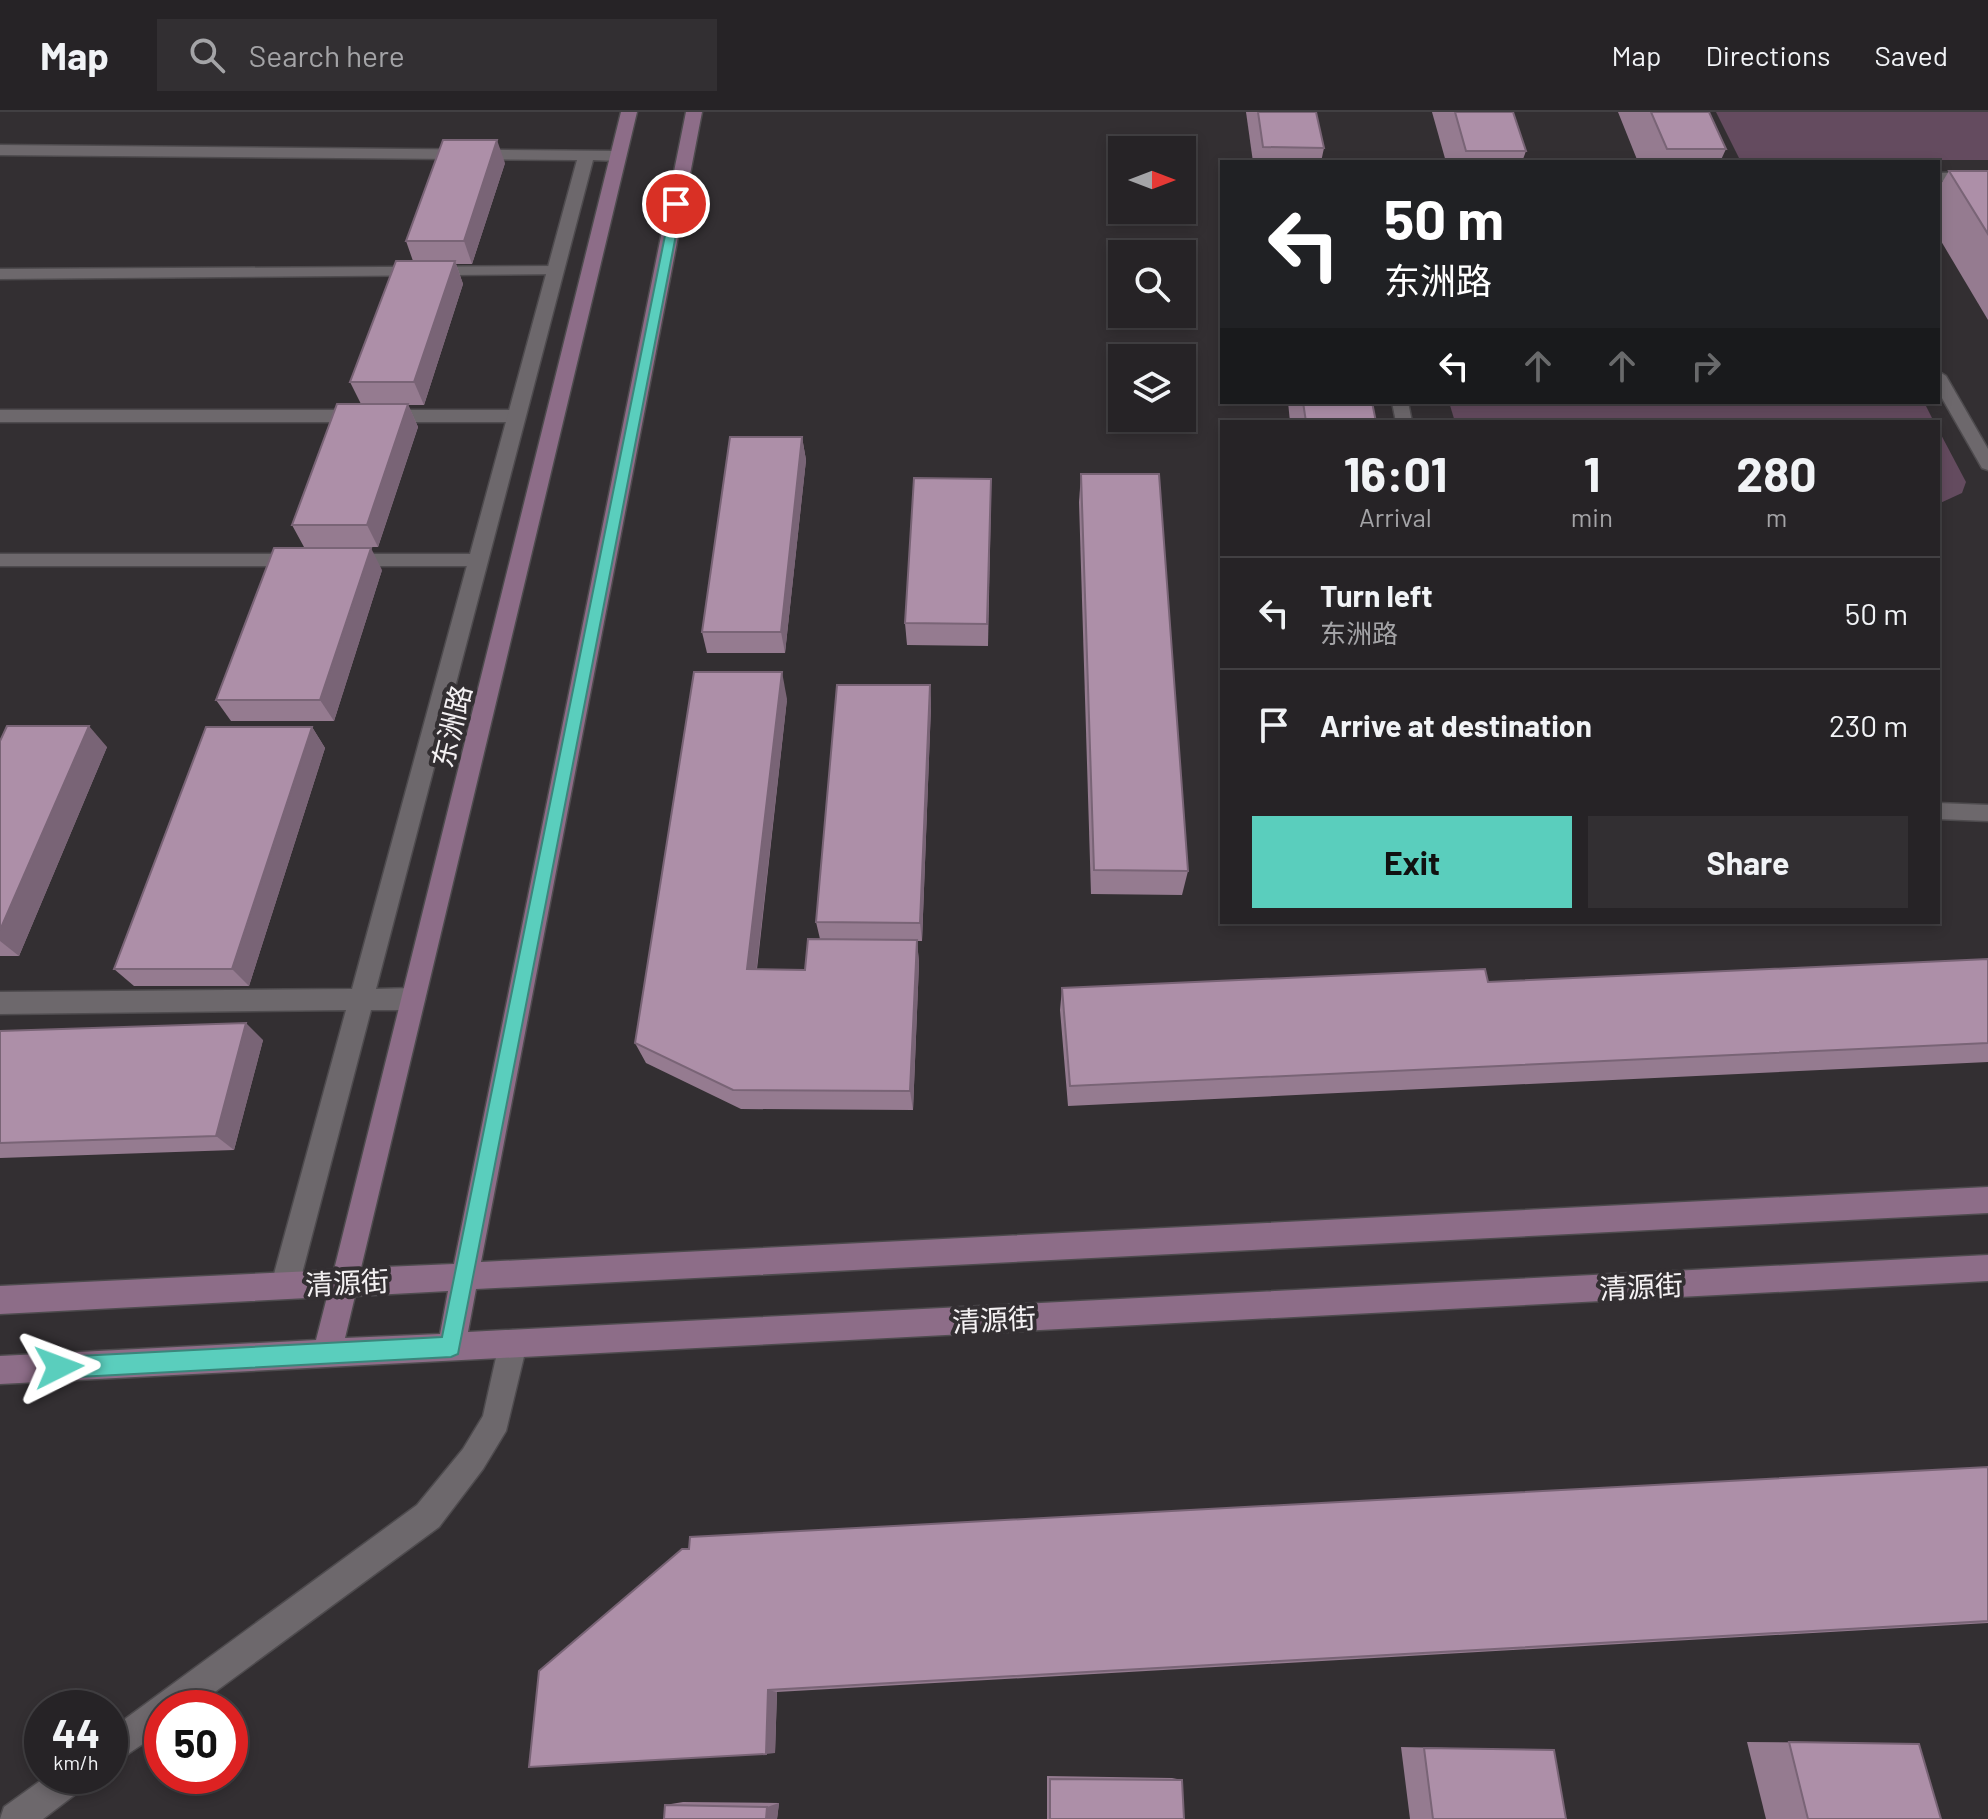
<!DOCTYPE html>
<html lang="en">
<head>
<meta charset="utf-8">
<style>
  :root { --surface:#262326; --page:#322f32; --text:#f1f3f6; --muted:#a4a4a7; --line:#424043; --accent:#5acebd }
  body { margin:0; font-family:Barlow,"Noto Sans SC",sans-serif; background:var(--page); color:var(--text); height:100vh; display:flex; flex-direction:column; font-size:30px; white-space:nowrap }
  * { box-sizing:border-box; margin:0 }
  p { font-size:26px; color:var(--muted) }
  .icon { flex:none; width:44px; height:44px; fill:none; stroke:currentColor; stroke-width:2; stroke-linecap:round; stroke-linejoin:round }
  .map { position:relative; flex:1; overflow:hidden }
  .details { position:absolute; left:1220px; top:308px; width:720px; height:504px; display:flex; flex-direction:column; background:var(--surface); border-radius:0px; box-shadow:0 4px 12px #0003,0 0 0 2px var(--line) }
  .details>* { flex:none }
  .banner { position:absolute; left:1220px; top:48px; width:720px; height:244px; border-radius:0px; box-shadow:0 4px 12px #0003,0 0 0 2px var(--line); background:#202124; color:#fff; overflow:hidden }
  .needle { width:52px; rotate:90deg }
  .tools { position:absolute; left:1108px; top:24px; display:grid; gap:16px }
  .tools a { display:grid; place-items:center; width:88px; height:88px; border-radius:0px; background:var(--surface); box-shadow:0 4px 12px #0003,0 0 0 2px var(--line); font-size:40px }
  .speed { position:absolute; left:24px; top:1578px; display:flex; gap:16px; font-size:40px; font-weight:700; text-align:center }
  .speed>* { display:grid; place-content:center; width:104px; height:104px; border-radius:50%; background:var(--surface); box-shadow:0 4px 12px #0003,0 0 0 2px var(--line); line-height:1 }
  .speed small { font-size:20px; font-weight:400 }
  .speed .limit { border:12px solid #d22; background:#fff; color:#111 }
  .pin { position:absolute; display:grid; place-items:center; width:68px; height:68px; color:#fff; margin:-34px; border:4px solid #fff; border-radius:50%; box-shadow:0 2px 8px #0007 }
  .me { position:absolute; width:88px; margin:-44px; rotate:87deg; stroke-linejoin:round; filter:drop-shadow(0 0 6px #0008) }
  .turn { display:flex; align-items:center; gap:28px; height:168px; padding:0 32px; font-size:36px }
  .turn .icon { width:104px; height:104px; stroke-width:2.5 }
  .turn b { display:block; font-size:56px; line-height:68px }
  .lanes { display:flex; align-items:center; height:76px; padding:0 32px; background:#0003; justify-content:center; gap:40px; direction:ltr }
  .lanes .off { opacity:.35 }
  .eta { display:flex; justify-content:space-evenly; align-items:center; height:136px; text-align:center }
  .eta b { font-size:48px; font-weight:700; line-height:56px }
  .cta { display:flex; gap:16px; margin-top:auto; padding:16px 32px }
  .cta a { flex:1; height:92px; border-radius:0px; background:var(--accent); color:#111; font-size:32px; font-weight:700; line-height:92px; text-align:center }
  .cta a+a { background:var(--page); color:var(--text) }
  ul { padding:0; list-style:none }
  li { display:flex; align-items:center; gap:24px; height:112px; padding:0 32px; border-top:2px solid var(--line) }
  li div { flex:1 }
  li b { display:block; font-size:30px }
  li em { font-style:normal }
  header { display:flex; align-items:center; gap:48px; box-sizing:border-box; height:112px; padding:0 40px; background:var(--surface); border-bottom:2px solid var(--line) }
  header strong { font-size:38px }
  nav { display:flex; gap:44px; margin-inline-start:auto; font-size:28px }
  .search { width:560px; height:72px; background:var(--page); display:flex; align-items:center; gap:20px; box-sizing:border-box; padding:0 28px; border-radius:0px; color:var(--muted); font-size:30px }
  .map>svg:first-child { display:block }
</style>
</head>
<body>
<header>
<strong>Map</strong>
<div class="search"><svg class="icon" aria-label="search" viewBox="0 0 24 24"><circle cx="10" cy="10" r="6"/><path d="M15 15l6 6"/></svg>Search here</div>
<nav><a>Map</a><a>Directions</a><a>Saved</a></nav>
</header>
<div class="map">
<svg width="1988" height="1707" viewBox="0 0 1988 1707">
  <rect width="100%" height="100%" fill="#332f32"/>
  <g fill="#644b5f">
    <path d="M1716 0H1988V48H1740Z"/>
    <path d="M1449 290H1924L1934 310H1455Z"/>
    <path d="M1938 317 1966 370 1962 381 1938 392Z"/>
  </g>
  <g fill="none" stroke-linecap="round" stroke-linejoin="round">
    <g stroke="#4e4b4e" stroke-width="3">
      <g id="lane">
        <path d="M1988 60V68L1938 69V61Z"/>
        <path d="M556 154 561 156V162L0 167V157Z"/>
        <path d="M1938 259 1946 264 1988 337V358L1982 356 1938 279Z"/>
        <path d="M1392 290H1408L1412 310H1396Z"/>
        <path d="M0 298H517L525 304 517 310H0Z"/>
        <path d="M0 442H297L306 448 297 454H0Z"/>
        <path d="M348 442H479L488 448 479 454H348L339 448Z"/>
        <path d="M1938 691 1988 693V709L1938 707Z"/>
      </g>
    </g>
    <g stroke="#4e4b4e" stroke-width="3">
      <g id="street">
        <path d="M0 33 618 39 626 44 618 49 593 48 376 877 413 876 422 879 425 887 422 895 413 898H371L299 1173 295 1183 285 1186 275 1183 271 1173 346 898 0 902V880L352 877 577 48 0 43Z"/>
        <path d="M513 1218 523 1222 527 1232 506 1319 483 1357 439 1415 193 1596H162V1619L110 1654V1618L417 1393 463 1337 483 1304 499 1232 503 1222Z"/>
        <path d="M47 1664H90L85 1675 43 1707H0L4 1695Z"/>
      </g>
    </g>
    <g stroke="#4e4b4e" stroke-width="3">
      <path id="secondary" d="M621 0H637L361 1156 454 1152 686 0H702L481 1150 1988 1075V1101L476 1177 468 1220 1988 1143V1169L0 1272V1244L316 1228 327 1185 0 1202V1174L334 1158ZM448 1179 440 1222 345 1226 355 1184Z"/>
    </g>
    <use href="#lane" fill="#6d686c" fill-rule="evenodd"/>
    <use href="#street" fill="#6d686c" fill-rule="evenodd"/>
    <use href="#secondary" fill="#8d6d88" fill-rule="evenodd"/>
  </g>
  <g fill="#957b90">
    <path d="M1246 0H1316L1324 36 1321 50H1253Z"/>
    <path d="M1432 0H1513L1526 39 1522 50H1446Z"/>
    <path d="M1618 0H1709L1726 37 1720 50H1638Z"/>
    <path d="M505 51 472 152H456L463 172 424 293H408L418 315 378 435H304L292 413 361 292 350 270 413 149 406 129Z"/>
    <path d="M1949 59H1988V208L1938 124V77Z"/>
    <path d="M1288 290H1372L1376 310H1290Z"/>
    <path d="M802 325 806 348 785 541H707L702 520Z"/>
    <path d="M1081 362 1188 759 1182 783 1091 782 1079 390Z"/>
    <path d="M991 389 988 534 907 533 905 511Z"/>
    <path d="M382 458 334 609H231L216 588Z"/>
    <path d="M930 573 931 594 922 829H917L919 851 913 998 741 997 646 951 635 931 787 587 757 857 805 858 820 827 816 810Z"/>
    <path d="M312 615 325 636 249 874H134L114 857Z"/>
    <path d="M0 629 107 635 19 844H0Z"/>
    <path d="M1988 847V950L1068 994 1060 898 1062 876 1488 870Z"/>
    <path d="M0 919 263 928 234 1038 0 1046Z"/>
    <path d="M1988 1355V1511L777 1580 775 1641 539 1559Z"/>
    <path d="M1747 1630 1871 1631 1941 1707H1766Z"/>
    <path d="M1401 1635 1554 1638 1566 1707H1410Z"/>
    <path d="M1047 1664 1172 1666 1182 1668 1184 1707H1047Z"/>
    <path d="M683 1690 779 1691 777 1707H664L665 1693Z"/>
  </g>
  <g fill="#796476">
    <path d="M497 28 505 51 472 152 464 129Z"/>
    <path d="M455 149 463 172 424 293 414 270Z"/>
    <path d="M408 292 418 315 378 435 367 413Z"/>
    <path d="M802 325 806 348 785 541 781 520Z"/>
    <path d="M371 436 382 458 334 609 320 588Z"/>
    <path d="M782 560 787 587 754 879 747 857Z"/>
    <path d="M930 573 931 594 922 829 920 811Z"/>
    <path d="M89 614 107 635 19 844 0 829V818Z"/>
    <path d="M312 615 325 636 249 874 232 857Z"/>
    <path d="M917 828 919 851 913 998 910 979Z"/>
    <path d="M246 911 263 928 234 1038 216 1024Z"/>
    <path d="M768 1578 777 1580 775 1641 766 1642Z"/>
    <path d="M779 1691 777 1707H766L767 1695Z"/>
  </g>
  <g fill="#ad8fa8" stroke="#796476" stroke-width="2">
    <path d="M1258 0H1316L1324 36 1263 35Z"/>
    <path d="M1455 0H1513L1526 39H1466Z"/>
    <path d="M1651 0H1709L1726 37H1667Z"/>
    <path d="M443 28H497L464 129H406Z"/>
    <path d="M1949 59H1988V122Z"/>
    <path d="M396 149H455L414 270H350Z"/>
    <path d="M1303 290H1372L1376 310H1306Z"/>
    <path d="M337 292H408L367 413H292Z"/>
    <path d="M730 325H802L781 520H702Z"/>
    <path d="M1081 362H1159L1188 759 1094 758Z"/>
    <path d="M914 366 991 367 987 512 905 511Z"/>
    <path d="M274 436H371L320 588H216Z"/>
    <path d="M694 560H782L747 857 805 858 808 827 917 828 910 979 733 978 635 931Z"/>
    <path d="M837 573H930L920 811 816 810Z"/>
    <path d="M7 614H89L0 818V629Z"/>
    <path d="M206 615H312L232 857H114Z"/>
    <path d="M1988 847V931L1070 974 1062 876 1485 857 1488 870Z"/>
    <path d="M246 911 216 1024 0 1031V919Z"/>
    <path d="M1988 1355V1509L768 1578 766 1642 529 1655 539 1559 682 1437H689L690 1425Z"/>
    <path d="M1789 1630 1919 1632 1941 1707H1808Z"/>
    <path d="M1424 1636 1554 1638 1566 1707H1433Z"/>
    <path d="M1050 1667 1182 1668 1184 1707H1050Z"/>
    <path d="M665 1693 767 1695 766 1707H664Z"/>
  </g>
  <path fill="#5acebd" stroke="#3a867b" stroke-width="2" d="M672 89 682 92 458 1242 451 1245 59 1266 52 1263 49 1255 52 1248 59 1245 442 1225Z"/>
  <g text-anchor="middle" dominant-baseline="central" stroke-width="8" stroke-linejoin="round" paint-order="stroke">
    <g font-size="28" fill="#f4f1f3" stroke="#332f32">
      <text transform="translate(451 614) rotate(-76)">东洲路</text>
      <text transform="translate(347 1170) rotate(-3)">清源街</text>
      <text transform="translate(1641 1174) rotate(-3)">清源街</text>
      <text transform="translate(994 1207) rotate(-3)">清源街</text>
    </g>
  </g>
</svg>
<div class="tools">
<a><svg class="needle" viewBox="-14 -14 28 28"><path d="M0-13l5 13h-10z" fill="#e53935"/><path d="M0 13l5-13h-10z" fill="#a4a4a7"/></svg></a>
<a><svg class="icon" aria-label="search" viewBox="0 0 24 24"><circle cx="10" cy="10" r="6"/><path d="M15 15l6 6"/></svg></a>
<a><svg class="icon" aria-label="layers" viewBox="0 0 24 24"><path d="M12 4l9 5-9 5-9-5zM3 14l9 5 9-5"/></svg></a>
</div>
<div class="speed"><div>44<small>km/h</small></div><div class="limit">50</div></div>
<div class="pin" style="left:676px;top:92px;background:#d93025"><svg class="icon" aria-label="arrive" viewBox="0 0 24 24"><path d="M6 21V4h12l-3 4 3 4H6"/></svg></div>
<svg class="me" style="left:59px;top:1255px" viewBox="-20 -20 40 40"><path d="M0-17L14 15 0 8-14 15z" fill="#5acebd" stroke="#fff" stroke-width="4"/></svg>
<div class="banner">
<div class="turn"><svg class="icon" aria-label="left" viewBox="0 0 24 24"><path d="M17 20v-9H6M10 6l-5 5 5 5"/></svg><div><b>50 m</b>东洲路</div></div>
<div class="lanes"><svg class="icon" aria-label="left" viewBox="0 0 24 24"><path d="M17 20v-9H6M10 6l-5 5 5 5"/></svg><svg class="icon off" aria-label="ahead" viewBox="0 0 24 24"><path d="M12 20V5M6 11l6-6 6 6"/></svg><svg class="icon off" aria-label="ahead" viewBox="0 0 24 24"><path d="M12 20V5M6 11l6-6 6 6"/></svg><svg class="icon off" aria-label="right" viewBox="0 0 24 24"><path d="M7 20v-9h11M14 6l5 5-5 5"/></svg></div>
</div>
<section class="details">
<div class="eta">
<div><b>16:01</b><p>Arrival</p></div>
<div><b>1</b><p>min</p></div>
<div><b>280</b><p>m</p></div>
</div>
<ul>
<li><svg class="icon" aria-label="left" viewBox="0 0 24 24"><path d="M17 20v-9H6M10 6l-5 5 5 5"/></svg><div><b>Turn left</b><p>东洲路</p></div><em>50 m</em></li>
<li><svg class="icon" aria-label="arrive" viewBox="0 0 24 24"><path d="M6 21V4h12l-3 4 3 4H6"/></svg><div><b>Arrive at destination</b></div><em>230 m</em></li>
</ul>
<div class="cta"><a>Exit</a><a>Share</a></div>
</section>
</div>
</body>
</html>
